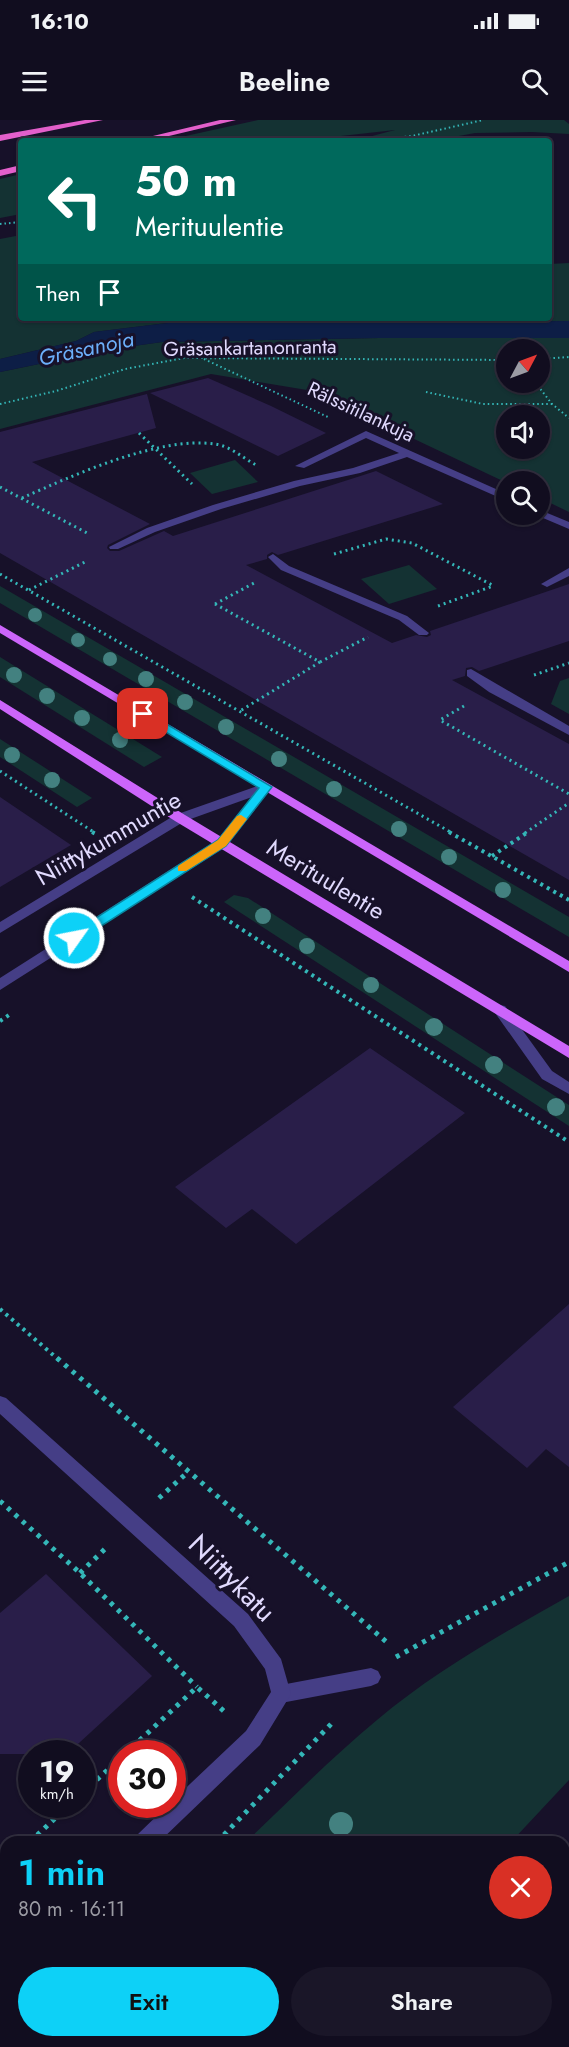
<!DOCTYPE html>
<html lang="en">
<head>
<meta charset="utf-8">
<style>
  :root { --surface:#110d1f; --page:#1a1628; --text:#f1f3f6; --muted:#9c9ca4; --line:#302d3d; --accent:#0dd1f7 }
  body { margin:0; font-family:Jost,sans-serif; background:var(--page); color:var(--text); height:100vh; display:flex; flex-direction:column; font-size:22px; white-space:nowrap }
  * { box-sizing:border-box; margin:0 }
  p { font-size:20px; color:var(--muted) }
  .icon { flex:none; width:33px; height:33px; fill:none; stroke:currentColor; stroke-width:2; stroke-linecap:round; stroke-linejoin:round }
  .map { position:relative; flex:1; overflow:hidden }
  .sheet { position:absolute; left:0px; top:1716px; width:570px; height:212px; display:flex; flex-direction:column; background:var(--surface); border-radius:18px 18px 0 0; box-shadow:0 2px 4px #0004,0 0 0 2px var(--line) }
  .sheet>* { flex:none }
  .top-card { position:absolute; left:18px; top:18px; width:534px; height:183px; border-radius:6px; box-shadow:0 2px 4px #0004,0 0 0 2px var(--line); background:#00695c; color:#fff; overflow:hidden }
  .needle { width:39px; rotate:49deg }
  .tools { position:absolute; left:496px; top:219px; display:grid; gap:12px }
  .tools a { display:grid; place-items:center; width:54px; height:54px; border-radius:50%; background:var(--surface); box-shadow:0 2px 4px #0004,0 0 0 2px var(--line); font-size:30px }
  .speed { position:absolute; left:18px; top:1620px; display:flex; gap:12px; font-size:30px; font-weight:700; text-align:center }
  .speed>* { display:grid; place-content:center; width:78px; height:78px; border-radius:50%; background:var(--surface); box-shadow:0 2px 4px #0004,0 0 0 2px var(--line); line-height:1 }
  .speed small { font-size:15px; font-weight:400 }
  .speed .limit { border:9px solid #d22; background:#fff; color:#111 }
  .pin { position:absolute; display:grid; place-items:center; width:51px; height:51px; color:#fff; margin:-26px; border-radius:12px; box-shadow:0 3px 9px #0006 }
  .me { position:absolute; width:66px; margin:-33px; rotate:57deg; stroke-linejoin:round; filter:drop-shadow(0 0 4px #0008) }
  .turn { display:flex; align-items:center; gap:21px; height:126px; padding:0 18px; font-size:27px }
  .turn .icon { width:78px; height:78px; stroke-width:2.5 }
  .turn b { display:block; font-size:42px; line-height:51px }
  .then { display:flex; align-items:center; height:57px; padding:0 18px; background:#0003; gap:12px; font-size:22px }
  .round { display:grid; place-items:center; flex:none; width:63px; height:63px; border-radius:32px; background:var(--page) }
  .overview { display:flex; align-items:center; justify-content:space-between; height:102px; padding:0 18px }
  h1 { font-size:36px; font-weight:600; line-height:45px; color:var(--accent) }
  .button { display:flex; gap:12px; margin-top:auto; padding:12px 18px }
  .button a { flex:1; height:69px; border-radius:36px; background:var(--accent); color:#111; font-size:24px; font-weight:600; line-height:69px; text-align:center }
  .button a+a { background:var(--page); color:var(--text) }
  .status { display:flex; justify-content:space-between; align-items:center; height:42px; padding:0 30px; background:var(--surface); direction:ltr }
  .status svg { height:16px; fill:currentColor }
  header { display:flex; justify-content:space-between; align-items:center; height:78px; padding:0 18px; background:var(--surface); font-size:27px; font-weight:600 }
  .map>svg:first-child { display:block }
</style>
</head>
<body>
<div class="status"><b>16:10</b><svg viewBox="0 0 49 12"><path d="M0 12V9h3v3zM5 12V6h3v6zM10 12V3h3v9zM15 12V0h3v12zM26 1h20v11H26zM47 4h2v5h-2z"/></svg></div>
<header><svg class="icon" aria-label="menu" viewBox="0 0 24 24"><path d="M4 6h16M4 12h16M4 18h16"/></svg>Beeline<svg class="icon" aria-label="search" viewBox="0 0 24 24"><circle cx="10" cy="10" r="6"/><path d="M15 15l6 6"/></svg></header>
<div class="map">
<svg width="569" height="1927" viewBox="0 0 569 1927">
  <rect width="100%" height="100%" fill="#171129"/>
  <g fill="#143233" fill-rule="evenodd">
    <path d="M258 0H564L569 4V14L532 12 475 13 432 21H353L395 10 296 21H163Z"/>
    <path d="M21 54V94L0 98V59Z"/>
    <path d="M21 115V198H208L94 212 76 221 0 239V119Z"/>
    <path d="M569 143V201L419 202 361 198H549V144Z"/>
    <path d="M378 218H569V392L540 378V362L507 363 313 271 211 254 0 309V252L112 229 162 222ZM507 230H540V262H507ZM507 296H540V328H507Z"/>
    <path d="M235 340 258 362 212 374 190 353Z"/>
    <path d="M409 445 437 469 389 484 361 459Z"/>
    <path d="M0 466 569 797V817L0 483Z"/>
    <path d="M0 537 162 637 144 647 0 557Z"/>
    <path d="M569 558V594L551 584 560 561Z"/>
    <path d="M0 619 92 678 77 687 0 637Z"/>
    <path d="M234 775 248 778 569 985V1006L224 782Z"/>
    <path d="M569 1476V1660L511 1722H246C289 1681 331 1638 377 1600 435 1551 503 1513 569 1476Z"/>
    <path d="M564 1877 569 1882V1927H398L396 1925 399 1922H564Z"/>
    <path d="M241 1922H330L335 1927H240Z"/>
  </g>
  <path fill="#0d1e46" d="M208 198H276L306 203 352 198 419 202 569 201V218H378L162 222 112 229 0 252V239L76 221 94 212Z"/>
  <g fill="#291e49">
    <path d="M208 258 271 286 326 313 278 336 150 273Z"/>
    <path d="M147 274 156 308 32 342 150 404 108 425 107 428 110 431H119L164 411 173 416 376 351 443 384 278 435 272 432 267 435V439L246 445 392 523 416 515 427 517 431 515 430 511 569 464V521L479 551 472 547 466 548 465 556 452 560 569 624V760L0 433V312Z"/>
    <path d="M0 677 71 725 0 767Z"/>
    <path d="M370 928 465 993 296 1124 252 1089 226 1108 175 1067Z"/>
    <path d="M569 1184V1347L546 1329 527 1348 453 1287Z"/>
    <path d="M46 1454 152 1556 67 1634H0V1493Z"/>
  </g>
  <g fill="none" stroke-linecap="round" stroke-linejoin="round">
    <g stroke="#34b7b8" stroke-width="2" stroke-dasharray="1.5 3" stroke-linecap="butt">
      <path d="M369 21 412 16 483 0"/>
      <path d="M0 104 21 102"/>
      <path d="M204 239 330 298"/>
      <path d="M540 239 569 237"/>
      <path d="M535 262 552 284 569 298"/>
      <path d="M426 272 483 284H552"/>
      <path d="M0 284 56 271 125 249 184 238 507 240"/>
    </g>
    <g stroke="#34b7b8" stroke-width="3" stroke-dasharray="2 4" stroke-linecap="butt">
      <path d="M139 313 192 364"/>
      <path d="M0 367 89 414"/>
      <path d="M22 378C74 355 159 316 215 324 230 326 243 338 256 345"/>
      <path d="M334 434 386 419 412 423 494 466"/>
      <path d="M0 454 452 713"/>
      <path d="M29 470 87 441"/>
      <path d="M215 484 256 462"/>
      <path d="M215 484 320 542 240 591"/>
      <path d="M438 486 493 466"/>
      <path d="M320 542 368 517"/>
      <path d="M534 555 569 543"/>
      <path d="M464 586 440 600 569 674"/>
      <path d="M0 651 95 713"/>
      <path d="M525 713 569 683"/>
    </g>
    <g stroke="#34b7b8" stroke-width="4" stroke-dasharray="3 4.5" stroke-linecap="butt">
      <path d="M92 712 96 714"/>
      <path d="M449 712 569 780"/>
      <path d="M492 736 528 712"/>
      <path d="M192 777 569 1022"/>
      <path d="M0 901 9 895"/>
      <path d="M0 1189 59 1240"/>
    </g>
    <g stroke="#34b7b8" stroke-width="5" stroke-dasharray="4 6" stroke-linecap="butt">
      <path d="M57 1238 390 1525"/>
      <path d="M159 1378 188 1352"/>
      <path d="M0 1381 80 1453 197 1567"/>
      <path d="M80 1453 107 1427"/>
      <path d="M396 1537 569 1442"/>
      <path d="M125 1634 197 1567 226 1593"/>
      <path d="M82 1673 122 1637"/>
      <path d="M30 1722 70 1684"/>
      <path d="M217 1722 335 1600"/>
      <path d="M0 1750 6 1745"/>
      <path d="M7 1927 13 1922"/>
      <path d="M211 1927 217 1922"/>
    </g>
    <g fill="#453e86" fill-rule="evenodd">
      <path d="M366 311 507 374V381L407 337 360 353 300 366 221 389 155 412 118 429H110L109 427 147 408 213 385 294 361 353 348 399 333 366 318 304 348 295 346Z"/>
      <path d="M540 390 569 402V409L536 395 540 394Z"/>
      <path d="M273 434 289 446 407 496 429 513 427 515H419L399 500 281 450 268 437Z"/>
      <path d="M569 448V456L547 467 541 464Z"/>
      <path d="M471 549 569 606V615L489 572 467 556V550Z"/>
      <path d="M500 885 505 886 552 951 569 962V974L542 959 493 890Z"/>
      <path d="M371 1548 378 1551 381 1557 378 1563 371 1566 281 1583 274 1581 271 1574 274 1567 281 1565Z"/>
    </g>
    <g fill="#453e86" fill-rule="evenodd">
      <path d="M266 663 272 667 227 726 0 870V858L217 720 252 677 185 701 0 813V802L175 695Z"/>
      <path d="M0 1276 6 1278 248 1494 281 1539 291 1574 260 1625 159 1722H134L137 1715 169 1684H172V1681L246 1611 271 1572 265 1549 234 1506 0 1294Z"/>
      <path d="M6 1844V1869L0 1872V1847Z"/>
    </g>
    <g fill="#cc65fa" fill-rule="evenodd">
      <path d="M0 505 569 841V852L0 513Z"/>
      <path d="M0 580 185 695 569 926V938L175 701 0 589Z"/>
    </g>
    <g fill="#e35fcb" fill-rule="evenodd">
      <path d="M85 0H103L0 21V15Z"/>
      <path d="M220 0H236L148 21H132Z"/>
      <path d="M21 45V51L0 56V50Z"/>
    </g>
  </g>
  <g fill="#438180">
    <circle cx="35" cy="495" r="7"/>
    <circle cx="78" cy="520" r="7"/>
    <circle cx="110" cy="539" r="7"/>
    <circle cx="14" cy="555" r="8"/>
    <circle cx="146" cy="559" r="8"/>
    <circle cx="47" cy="576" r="8"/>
    <circle cx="185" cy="582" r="8"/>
    <circle cx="82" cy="598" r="8"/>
    <circle cx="226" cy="607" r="8"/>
    <circle cx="120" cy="620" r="8"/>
    <circle cx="12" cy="635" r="8"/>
    <circle cx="279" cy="639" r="8"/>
    <circle cx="52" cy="660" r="8"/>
    <circle cx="334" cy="669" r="8"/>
    <circle cx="399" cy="709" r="8"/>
    <circle cx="449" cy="737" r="8"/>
    <circle cx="503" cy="770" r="8"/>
    <circle cx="263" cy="796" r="8"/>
    <circle cx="307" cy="826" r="8"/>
    <circle cx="371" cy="865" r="8"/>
    <circle cx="434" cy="907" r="9"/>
    <circle cx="494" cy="945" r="9"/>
    <circle cx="556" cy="987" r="9"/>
    <circle cx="341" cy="1704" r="12"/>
  </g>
  <path fill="#0dd1f7" stroke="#0888a1" stroke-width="1.5" d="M143 590 272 667 226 726 78 821H69L67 818 69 815 218 720 259 668 139 596 138 594Z"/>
  <path fill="#f59e0b" d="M241 695 247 699 226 726 186 751H178V746L218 720 237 696Z"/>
  <g text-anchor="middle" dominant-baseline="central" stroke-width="6" stroke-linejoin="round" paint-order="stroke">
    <g font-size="20" fill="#e1dafe" stroke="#171129">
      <text transform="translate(250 228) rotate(-1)">Gräsankartanonranta</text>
      <text transform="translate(361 292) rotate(25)">Rälssitilankuja</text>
    </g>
    <g font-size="22" font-style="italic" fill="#6caffa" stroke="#171129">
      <text transform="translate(86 228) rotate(-12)">Gräsanoja</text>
    </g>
    <g font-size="24" fill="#e1dafe" stroke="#171129">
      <text transform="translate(108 718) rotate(-30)">Niittykummuntie</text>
      <text transform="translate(326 759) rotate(31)">Merituulentie</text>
    </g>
    <g font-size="28" fill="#e1dafe" stroke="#171129">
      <text transform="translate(232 1458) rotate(45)">Niittykatu</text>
    </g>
  </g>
</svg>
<div class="tools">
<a><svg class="needle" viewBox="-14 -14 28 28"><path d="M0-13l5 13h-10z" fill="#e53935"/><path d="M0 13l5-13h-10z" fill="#9c9ca4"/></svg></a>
<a><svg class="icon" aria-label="sound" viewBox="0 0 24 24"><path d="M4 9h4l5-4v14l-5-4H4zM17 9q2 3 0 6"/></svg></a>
<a><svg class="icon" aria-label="search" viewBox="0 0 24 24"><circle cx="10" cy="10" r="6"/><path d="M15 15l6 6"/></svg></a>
</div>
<div class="speed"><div>19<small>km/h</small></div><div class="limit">30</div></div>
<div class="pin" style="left:143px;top:594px;background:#d93025"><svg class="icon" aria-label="arrive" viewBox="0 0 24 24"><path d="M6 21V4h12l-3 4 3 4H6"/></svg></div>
<svg class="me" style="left:74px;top:818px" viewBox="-20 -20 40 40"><circle r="17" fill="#0dd1f7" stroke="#fff" stroke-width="3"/><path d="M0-11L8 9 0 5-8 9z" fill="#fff"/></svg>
<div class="top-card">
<div class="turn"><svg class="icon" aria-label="left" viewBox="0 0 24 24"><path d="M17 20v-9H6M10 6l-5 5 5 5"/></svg><div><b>50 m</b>Merituulentie</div></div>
<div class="then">Then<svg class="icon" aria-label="arrive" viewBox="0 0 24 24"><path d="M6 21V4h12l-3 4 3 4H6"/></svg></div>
</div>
<section class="sheet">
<div class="overview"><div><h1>1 min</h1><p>80 m · 16:11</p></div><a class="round" style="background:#d93025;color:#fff"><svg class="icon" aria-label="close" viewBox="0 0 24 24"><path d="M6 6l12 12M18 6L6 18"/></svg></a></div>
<div class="button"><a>Exit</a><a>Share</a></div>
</section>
</div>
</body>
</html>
